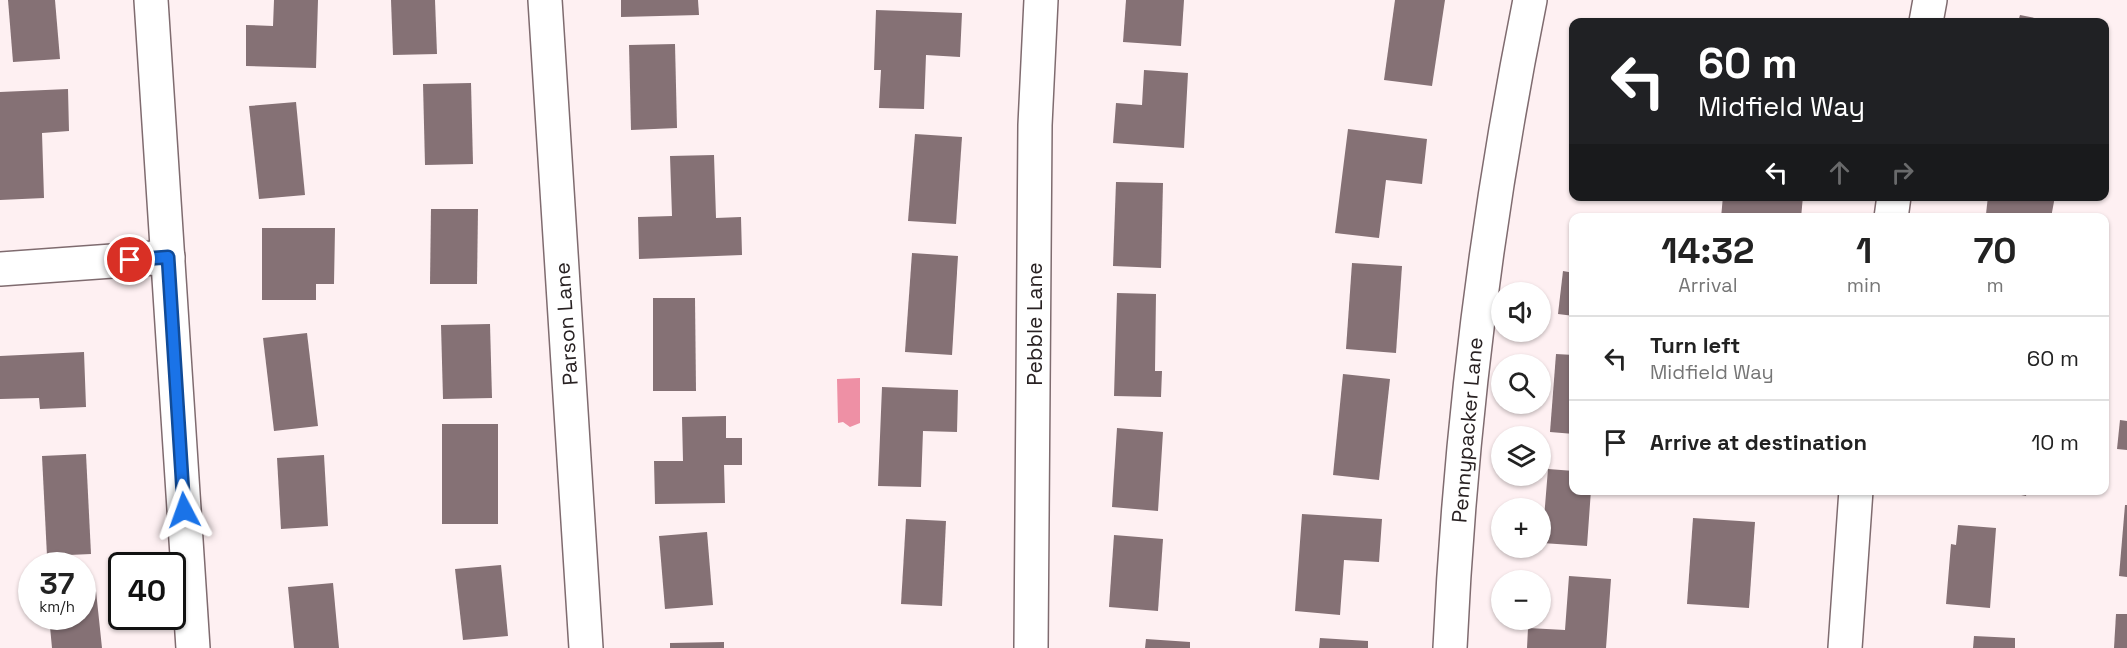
<!DOCTYPE html>
<html lang="en">
<head>
<meta charset="utf-8">
<style>
  :root { --surface:#fff; --page:#f2f2f2; --text:#222; --muted:#767676; --line:#e0e0e0 }
  body { margin:0; font-family:"Space Grotesk",sans-serif; background:var(--page); color:var(--text); height:100vh; display:flex; flex-direction:column; font-size:22px; white-space:nowrap }
  * { box-sizing:border-box; margin:0 }
  p { font-size:20px; color:var(--muted) }
  .icon { flex:none; width:33px; height:33px; fill:none; stroke:currentColor; stroke-width:2; stroke-linecap:round; stroke-linejoin:round }
  .map { position:relative; flex:1; overflow:hidden }
  .sheet { position:absolute; left:1569px; top:213px; width:540px; height:282px; display:flex; flex-direction:column; background:var(--surface); border-radius:12px; box-shadow:0 2px 4px #0004 }
  .sheet>* { flex:none }
  .top-card { position:absolute; left:1569px; top:18px; width:540px; height:183px; border-radius:12px; box-shadow:0 2px 4px #0004; background:#202124; color:#fff; overflow:hidden }
  .tools { position:absolute; left:1491px; top:282px; display:grid; gap:12px }
  .tools a { display:grid; place-items:center; width:60px; height:60px; border-radius:50%; background:var(--surface); box-shadow:0 2px 4px #0004; font-size:30px }
  .speed { position:absolute; left:18px; top:552px; display:flex; gap:12px; font-size:30px; font-weight:700; text-align:center }
  .speed>* { display:grid; place-content:center; width:78px; height:78px; border-radius:50%; background:var(--surface); box-shadow:0 2px 4px #0004; line-height:1 }
  .speed small { font-size:15px; font-weight:400 }
  .speed .limit { border:3px solid #111; border-radius:9px; background:#fff; color:#111 }
  .pin { position:absolute; display:grid; place-items:center; width:51px; height:51px; color:#fff; margin:-26px; border:3px solid #fff; border-radius:50%; box-shadow:0 2px 6px #0007 }
  .me { position:absolute; width:66px; margin:-33px; rotate:356deg; stroke-linejoin:round; filter:drop-shadow(0 0 4px #0008) }
  .turn { display:flex; align-items:center; gap:21px; height:126px; padding:0 30px; font-size:27px }
  .turn .icon { width:78px; height:78px; stroke-width:2.5 }
  .turn b { display:block; font-size:42px; line-height:51px }
  .lanes { display:flex; align-items:center; height:57px; padding:0 30px; background:#0003; justify-content:center; gap:30px; direction:ltr }
  .lanes .off { opacity:.35 }
  .eta { display:flex; justify-content:space-evenly; align-items:center; height:102px; text-align:center }
  .eta b { font-size:36px; font-weight:800; line-height:42px }
  ul { padding:0; list-style:none }
  li { display:flex; align-items:center; gap:18px; height:84px; padding:0 30px; border-top:2px solid var(--line) }
  li div { flex:1 }
  li b { display:block; font-size:22px }
  li em { font-style:normal }
  .map>svg:first-child { display:block }
</style>
</head>
<body>
<div class="map">
<svg width="2127" height="648" viewBox="0 0 2127 648">
  <rect width="100%" height="100%" fill="#fef0f2"/>
  <path fill="#ee90a5" d="M860 378V423L850 427 843 422 838 423 837 379Z"/>
  <g fill="#857175">
    <path d="M8 0H55L60 59 13 62Z"/>
    <path d="M274 0H318L316 68 246 66V25L273 26Z"/>
    <path d="M391 0H435L437 54 393 55Z"/>
    <path d="M621 0H698L699 15 621 17Z"/>
    <path d="M1126 0H1184L1181 46 1123 42Z"/>
    <path d="M1395 0H1445L1432 86 1384 80Z"/>
    <path d="M876 10 962 13 960 57 926 55 924 109 879 108 881 70H874Z"/>
    <path d="M2020 15 2050 21V22H2018Z"/>
    <path d="M1603 18 1635 21V22H1603Z"/>
    <path d="M675 44 677 128 631 130 629 45Z"/>
    <path d="M1144 70 1188 73 1184 148 1113 143 1116 103 1142 105Z"/>
    <path d="M471 83 473 164 425 165 423 84Z"/>
    <path d="M68 89 69 131 42 133 44 198 0 200V92Z"/>
    <path d="M296 102 305 195 259 199 249 106Z"/>
    <path d="M1348 129 1427 139 1422 184 1386 180 1379 238 1335 233Z"/>
    <path d="M915 134 962 137 956 224 908 221Z"/>
    <path d="M714 155 716 218 741 217 742 255 639 259 638 217 672 216 670 156Z"/>
    <path d="M1116 182 1163 183 1161 268 1113 266Z"/>
    <path d="M1723 196H1803L1801 218H1721Z"/>
    <path d="M1988 196H2055L2051 218H2010L1986 214Z"/>
    <path d="M431 209H478L477 284H430Z"/>
    <path d="M262 228H335L334 284H316V300H262Z"/>
    <path d="M912 253 958 256 952 355 905 352Z"/>
    <path d="M1352 263 1402 266 1396 353 1346 349Z"/>
    <path d="M1563 271 1574 273V316L1558 314Z"/>
    <path d="M1117 293 1156 294 1155 371H1162L1161 397 1114 396Z"/>
    <path d="M653 298H695L696 391H653Z"/>
    <path d="M490 324 492 398 443 399 441 325Z"/>
    <path d="M307 333 318 426 274 431 263 338Z"/>
    <path d="M84 352 86 407 40 409 39 398 0 399V356Z"/>
    <path d="M1556 354 1574 355V434L1550 432Z"/>
    <path d="M1343 374 1390 379 1379 480 1333 475Z"/>
    <path d="M882 387 958 390 957 432 923 431 921 487 878 486Z"/>
    <path d="M726 416V438H742V465H724L725 503 655 504 654 461H683L682 417Z"/>
    <path d="M2120 420 2127 421V450L2117 449Z"/>
    <rect x="442" y="424" width="56" height="100"/>
    <path d="M1117 428 1163 432 1158 511 1112 507Z"/>
    <path d="M86 454 91 554 47 556 42 456Z"/>
    <path d="M324 455 328 526 281 529 277 458Z"/>
    <path d="M1548 469 1574 471V490H1591L1587 546 1542 543Z"/>
    <path d="M1997 490H2027L2026 496Z"/>
    <path d="M2125 505H2127V577L2119 576Z"/>
    <path d="M1302 514 1382 519 1379 562 1344 560 1340 615 1295 611Z"/>
    <path d="M1693 518 1755 522 1749 608 1687 604Z"/>
    <path d="M906 519 946 521 942 606 901 604Z"/>
    <path d="M1958 525 1996 528 1990 608 1946 604 1951 544 1956 545Z"/>
    <path d="M707 532 713 605 665 609 659 536Z"/>
    <path d="M1114 535 1163 539 1158 611 1109 607Z"/>
    <path d="M501 565 508 636 463 640 455 569Z"/>
    <path d="M1569 576 1611 579 1606 648H1527L1528 628 1565 630Z"/>
    <path d="M333 583 339 648H294L288 587Z"/>
    <path d="M96 591 102 648H52L49 616H82V592Z"/>
    <path d="M2116 614H2127V648H2114Z"/>
    <path d="M1974 636 2015 638V648H1973Z"/>
    <path d="M1320 638 1368 641V648H1319Z"/>
    <path d="M1146 639 1190 642V648H1145Z"/>
    <path d="M724 642V648H670V643Z"/>
  </g>
  <g fill="none" stroke-linecap="round" stroke-linejoin="round">
    <g stroke="#7f6b6f" stroke-width="36">
      <g id="street">
        <path d="M545 0 586 648"/>
        <path d="M0 269 168 257"/>
        <path d="M1031 648 1035 125 1041 0"/>
        <path d="M1450 648C1460 430 1487 214 1530 0"/>
      </g>
    </g>
    <g stroke="#7f6b6f" stroke-width="36">
      <g id="secondary">
        <path d="M151 0 193 648"/>
        <path d="M1926 22 1930 0"/>
        <path d="M1891 218 1894 196"/>
        <path d="M1845 648 1856 490"/>
      </g>
    </g>
    <use href="#street" stroke="#fff" stroke-width="33"/>
    <use href="#secondary" stroke="#fff" stroke-width="33"/>
  </g>
  <g fill="none" stroke-linecap="round" stroke-linejoin="round">
    <g stroke="#114b97" stroke-width="15">
      <path id="route" d="M130 260 168 257 184 510"/>
    </g>
    <use href="#route" stroke="#1a73e8" stroke-width="10"/>
  </g>
  <g text-anchor="middle" dominant-baseline="central" stroke-width="5" stroke-linejoin="round" paint-order="stroke">
    <g font-size="21" fill="#282122" stroke="#fff">
      <text transform="translate(566 324) rotate(-94)">Parson Lane</text>
      <text transform="translate(1034 324) rotate(-90)">Pebble Lane</text>
      <text transform="translate(1467 430) rotate(-85)">Pennypacker Lane</text>
    </g>
  </g>
</svg>
<div class="tools">
<a><svg class="icon" aria-label="sound" viewBox="0 0 24 24"><path d="M4 9h4l5-4v14l-5-4H4zM17 9q2 3 0 6"/></svg></a>
<a><svg class="icon" aria-label="search" viewBox="0 0 24 24"><circle cx="10" cy="10" r="6"/><path d="M15 15l6 6"/></svg></a>
<a><svg class="icon" aria-label="layers" viewBox="0 0 24 24"><path d="M12 4l9 5-9 5-9-5zM3 14l9 5 9-5"/></svg></a>
<a>+</a>
<a>−</a>
</div>
<div class="speed"><div>37<small>km/h</small></div><div class="limit">40</div></div>
<div class="pin" style="left:130px;top:260px;background:#d93025"><svg class="icon" aria-label="arrive" viewBox="0 0 24 24"><path d="M6 21V4h12l-3 4 3 4H6"/></svg></div>
<svg class="me" style="left:184px;top:510px" viewBox="-20 -20 40 40"><path d="M0-17L14 15 0 8-14 15z" fill="#1a73e8" stroke="#fff" stroke-width="4"/></svg>
<div class="top-card">
<div class="turn"><svg class="icon" aria-label="left" viewBox="0 0 24 24"><path d="M17 20v-9H6M10 6l-5 5 5 5"/></svg><div><b>60 m</b>Midfield Way</div></div>
<div class="lanes"><svg class="icon" aria-label="left" viewBox="0 0 24 24"><path d="M17 20v-9H6M10 6l-5 5 5 5"/></svg><svg class="icon off" aria-label="ahead" viewBox="0 0 24 24"><path d="M12 20V5M6 11l6-6 6 6"/></svg><svg class="icon off" aria-label="right" viewBox="0 0 24 24"><path d="M7 20v-9h11M14 6l5 5-5 5"/></svg></div>
</div>
<section class="sheet">
<div class="eta">
<div><b>14:32</b><p>Arrival</p></div>
<div><b>1</b><p>min</p></div>
<div><b>70</b><p>m</p></div>
</div>
<ul>
<li><svg class="icon" aria-label="left" viewBox="0 0 24 24"><path d="M17 20v-9H6M10 6l-5 5 5 5"/></svg><div><b>Turn left</b><p>Midfield Way</p></div><em>60 m</em></li>
<li><svg class="icon" aria-label="arrive" viewBox="0 0 24 24"><path d="M6 21V4h12l-3 4 3 4H6"/></svg><div><b>Arrive at destination</b></div><em>10 m</em></li>
</ul>
</section>
</div>
</body>
</html>
